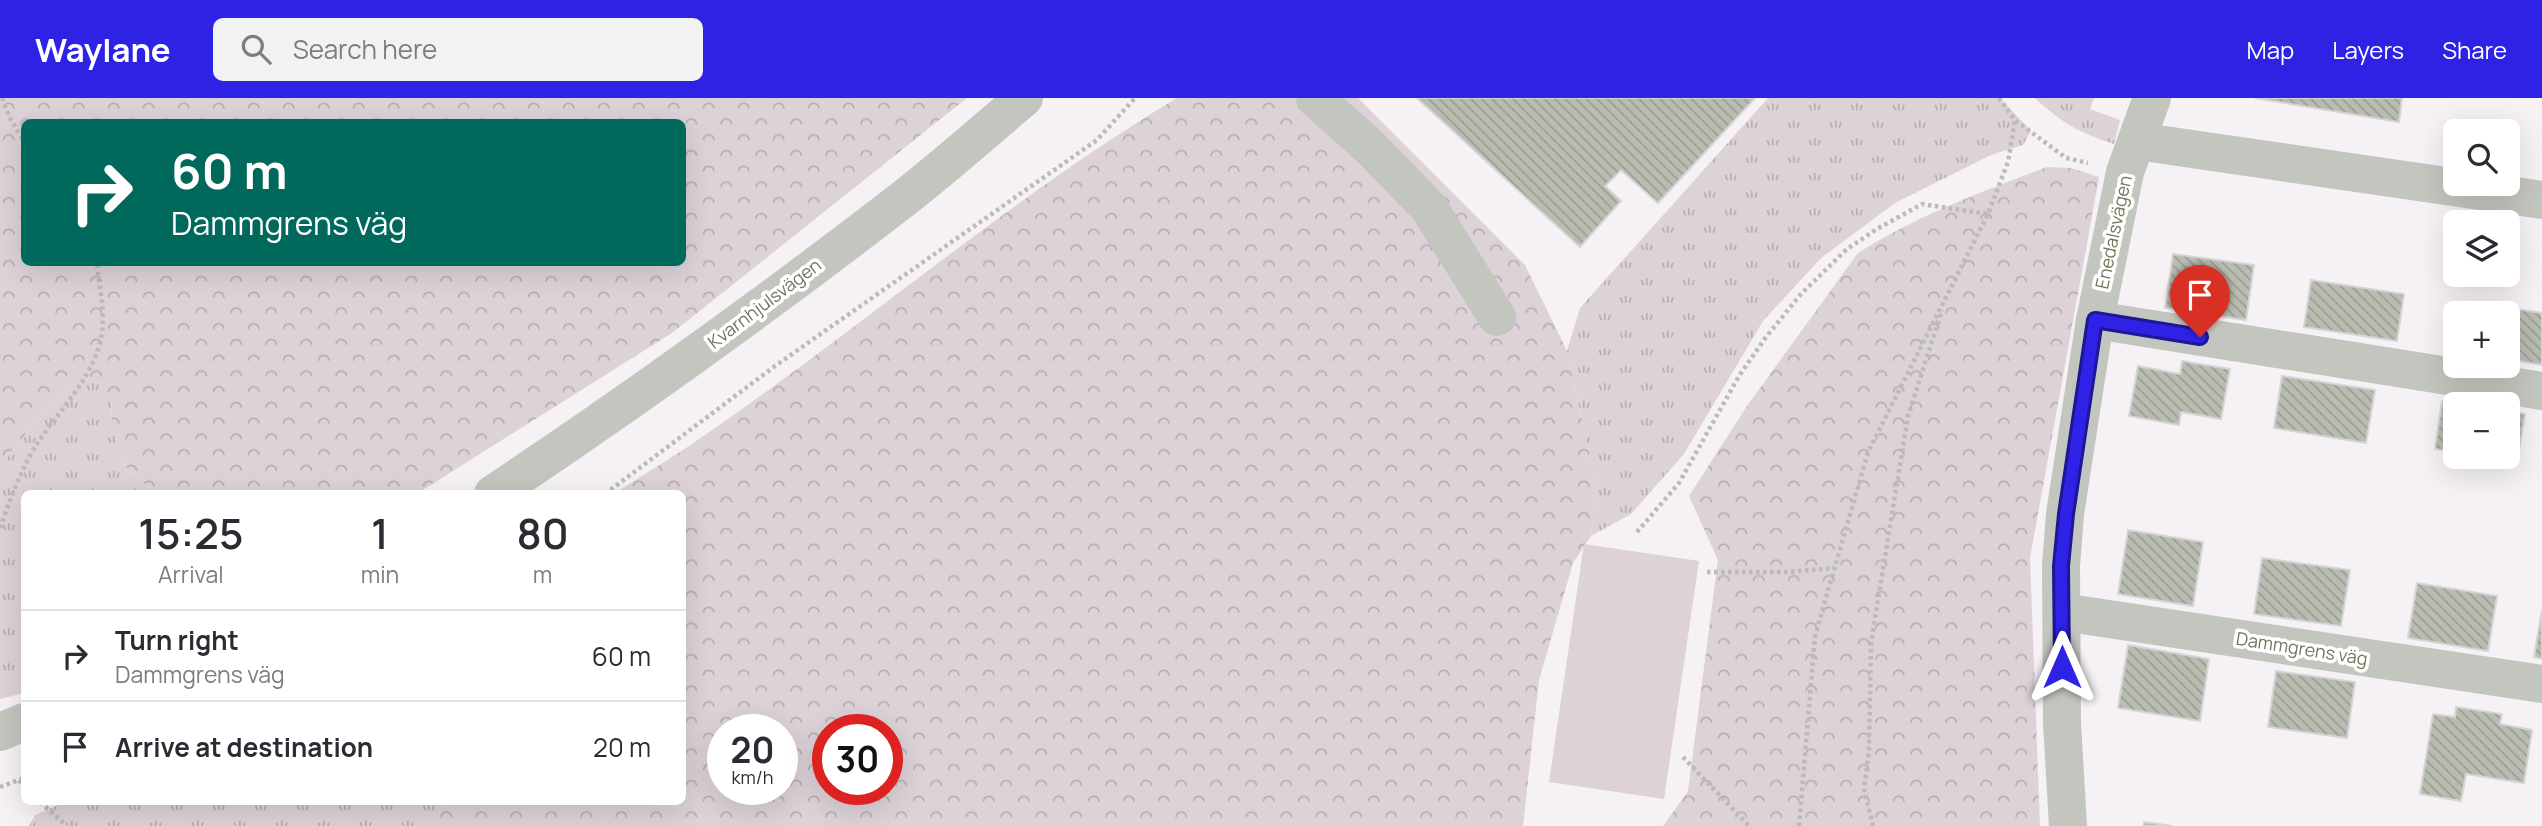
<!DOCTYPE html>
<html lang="en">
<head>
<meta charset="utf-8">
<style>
  :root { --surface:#fff; --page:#f2f2f3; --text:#2b2b33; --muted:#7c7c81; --line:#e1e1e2; --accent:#2e22e5 }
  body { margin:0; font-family:Manrope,sans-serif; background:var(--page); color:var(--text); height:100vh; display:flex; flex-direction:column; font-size:26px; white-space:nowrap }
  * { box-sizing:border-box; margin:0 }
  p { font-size:23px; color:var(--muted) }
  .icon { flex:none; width:38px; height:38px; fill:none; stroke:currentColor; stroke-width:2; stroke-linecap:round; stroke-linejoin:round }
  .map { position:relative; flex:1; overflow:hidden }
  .panel { position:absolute; left:21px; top:392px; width:665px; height:315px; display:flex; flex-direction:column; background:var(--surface); border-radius:10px; box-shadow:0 7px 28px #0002 }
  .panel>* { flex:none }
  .banner { position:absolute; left:21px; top:21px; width:665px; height:147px; border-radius:10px; box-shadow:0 7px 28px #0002; background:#00695c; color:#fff; overflow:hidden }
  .buttons { position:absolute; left:2443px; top:21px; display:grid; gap:14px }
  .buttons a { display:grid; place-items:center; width:77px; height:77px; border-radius:10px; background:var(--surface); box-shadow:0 7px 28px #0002; font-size:35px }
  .speed { position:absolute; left:707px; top:616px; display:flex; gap:14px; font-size:35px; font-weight:700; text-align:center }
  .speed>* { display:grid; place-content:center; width:91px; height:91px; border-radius:50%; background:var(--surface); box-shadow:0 7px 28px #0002; line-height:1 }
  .speed small { font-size:18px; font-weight:400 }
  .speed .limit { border:10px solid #d22; background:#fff; color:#111 }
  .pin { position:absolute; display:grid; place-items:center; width:60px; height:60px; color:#fff; margin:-72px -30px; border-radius:50% 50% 50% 0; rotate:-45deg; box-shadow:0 0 7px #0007 }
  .pin .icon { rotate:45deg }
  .me { position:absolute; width:77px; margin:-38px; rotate:0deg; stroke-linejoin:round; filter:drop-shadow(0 0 5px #0008) }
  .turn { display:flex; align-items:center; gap:24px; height:147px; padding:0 35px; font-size:32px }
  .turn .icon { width:91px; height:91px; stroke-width:2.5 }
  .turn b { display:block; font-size:49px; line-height:60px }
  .eta { display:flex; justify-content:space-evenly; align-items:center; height:119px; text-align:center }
  .eta b { font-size:42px; font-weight:600; line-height:49px }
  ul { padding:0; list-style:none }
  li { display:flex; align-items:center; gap:21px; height:91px; padding:0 35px; border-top:2px solid var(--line) }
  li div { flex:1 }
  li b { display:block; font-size:26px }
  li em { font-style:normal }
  header { display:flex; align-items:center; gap:42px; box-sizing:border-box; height:98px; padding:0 35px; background:var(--accent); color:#fff }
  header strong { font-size:33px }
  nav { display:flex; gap:38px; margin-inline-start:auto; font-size:24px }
  .search { width:490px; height:63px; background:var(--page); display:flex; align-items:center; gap:18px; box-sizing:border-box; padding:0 24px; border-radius:10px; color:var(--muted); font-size:26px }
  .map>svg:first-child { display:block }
</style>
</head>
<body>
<header>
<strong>Waylane</strong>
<div class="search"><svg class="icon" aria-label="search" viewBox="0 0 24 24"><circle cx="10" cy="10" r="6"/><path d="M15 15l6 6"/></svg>Search here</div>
<nav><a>Map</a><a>Layers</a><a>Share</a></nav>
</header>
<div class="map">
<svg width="2542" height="728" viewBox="0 0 2542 728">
  <defs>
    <pattern id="grass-tufts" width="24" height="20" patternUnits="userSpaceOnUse" patternTransform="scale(1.75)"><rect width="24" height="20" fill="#dcd2d8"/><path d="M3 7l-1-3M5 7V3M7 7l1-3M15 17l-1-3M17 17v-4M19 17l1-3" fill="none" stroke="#b7afb2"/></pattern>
    <pattern id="forest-crowns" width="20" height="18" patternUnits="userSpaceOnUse" patternTransform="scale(1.75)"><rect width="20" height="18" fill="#dcd2d8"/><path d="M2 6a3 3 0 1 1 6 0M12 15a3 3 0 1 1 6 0" fill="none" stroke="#b7afb2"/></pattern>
    <pattern id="building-back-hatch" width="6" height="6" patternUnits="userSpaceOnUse" patternTransform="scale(1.75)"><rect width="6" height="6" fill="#b9bcb1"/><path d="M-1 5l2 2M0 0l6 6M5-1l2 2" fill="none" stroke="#9b9e93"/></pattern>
  </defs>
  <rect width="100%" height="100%" fill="#f5f1f5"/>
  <g fill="url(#grass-tufts)">
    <path d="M1768 0H2000L2031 33 2023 47 1991 57 1895 105 1821 160 1763 223 1684 356 1631 416 1591 438 1596 387 1567 253 1580 210Z"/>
    <path d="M2035 0H2094L2090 11 2120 22 2114 46C2078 34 2063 26 2035 0Z"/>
    <path d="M84 283 99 286 112 302 111 327 125 368 155 395 24 396V595L0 601V369L42 315 66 290Z"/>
    <path d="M65 704H443L437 728H29L35 717Z"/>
  </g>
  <g fill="url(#forest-crowns)" fill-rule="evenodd">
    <path d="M0 0H967L672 235 418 395H155L125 368 111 327 112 302 99 286 84 283 66 290 42 315 0 369ZM24 24H682V164H24Z"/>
    <path d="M1177 0H1358L1525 167 1567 253 1596 387 1591 438 1573 465 1539 582 1523 728H437L443 704H682V396L615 395C646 375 678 356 708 335 866 226 1012 99 1177 0ZM723 632H782V691H723ZM828 632H887V691H828Z"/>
    <path d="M2047 69 2071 70 2099 79 2030 460 2040 728H1663L1688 693 1718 462 1689 398 1747 308 1858 155C1916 118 1983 93 2047 69Z"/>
  </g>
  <path fill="#dcd2d8" d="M1584 446 1699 463 1664 701 1549 684Z"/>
  <g fill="url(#building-back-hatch)" stroke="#d6d4d7" stroke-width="2">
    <path d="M1417 0H1755L1658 105 1621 72 1605 88 1621 103 1580 149Z"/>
    <path d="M2255 0H2402L2399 24Z"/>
    <path d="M2173 156 2254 167 2246 222 2165 210Z"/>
    <path d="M2311 182 2404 196 2397 243 2304 229Z"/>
    <path d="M2473 204 2542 215V267L2508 261V215H2471Z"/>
    <path d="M2182 263 2230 271 2221 321 2181 314 2179 327 2129 318 2138 268 2180 276Z"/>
    <path d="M2282 278 2375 292 2366 345 2274 330Z"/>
    <path d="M2442 303 2461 306H2455V354L2435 351Z"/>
    <path d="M2508 313 2525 316 2517 364 2486 359H2508Z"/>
    <path d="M2128 432 2203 444 2193 508 2118 496Z"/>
    <path d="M2262 460 2350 472 2341 528 2254 516Z"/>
    <path d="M2417 485 2497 498 2488 553 2408 540Z"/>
    <path d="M2542 512V561L2534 559Z"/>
    <path d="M2128 547 2209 561 2200 623 2118 610Z"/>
    <path d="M2276 573 2355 584 2347 640 2268 629Z"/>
    <path d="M2456 609 2502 616 2500 626 2532 632 2524 685 2466 676 2461 703 2420 696 2433 616 2455 619Z"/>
    <path d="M2144 724 2172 728H2144Z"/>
  </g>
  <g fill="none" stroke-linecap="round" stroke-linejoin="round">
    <g stroke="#babcb6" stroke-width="4.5" stroke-dasharray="3.5 3.5" stroke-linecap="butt">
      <path d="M2 0 10 20 24 44"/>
      <path d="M1999 0 2015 22 2066 60 2088 65"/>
      <path d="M605 396 775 268 1097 42 1135 0"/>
      <path d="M0 430C10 402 21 371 37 346 59 312 89 285 100 245 107 218 99 191 97 164"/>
      <path d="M1637 434 1679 385 1739 278 1766 239 1801 196 1847 151 1877 131 1922 106 1988 116"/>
      <path d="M1707 474H1787L1834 470"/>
      <path d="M1683 659 1749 728"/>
      <path d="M19 682 24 688"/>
      <path d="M0 689 24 680"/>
      <path d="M40 704 67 728"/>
      <path d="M1799 728 1815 538 1868 354 1988 116 2008 64 2015 22"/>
      <path d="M1873 728 1864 691 1869 653 1871 545 1908 318 1942 212"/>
    </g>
    <g stroke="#c3c6be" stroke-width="38">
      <path d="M1315 0 1371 50 1429 110 1497 219"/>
      <path d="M2137 43 2542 102"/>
      <path d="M2095 222 2542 293"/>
      <path d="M493 396C631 304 766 207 898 105 941 72 982 35 1024 0"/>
      <path d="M2062 514 2542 586"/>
      <path d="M0 634 24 624"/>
      <path d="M2068 728 2062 625 2061 468 2065 416 2095 222 2125 74 2152 0"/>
    </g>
  </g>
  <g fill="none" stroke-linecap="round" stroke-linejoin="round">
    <g stroke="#1e1695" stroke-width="18">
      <path id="route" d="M2062 569 2061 468 2066 416 2095 222 2200 239"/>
    </g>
    <use href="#route" stroke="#2e22e5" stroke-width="12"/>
  </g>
  <g text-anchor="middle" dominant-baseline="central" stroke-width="7" stroke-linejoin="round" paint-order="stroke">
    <g font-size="18" fill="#70785c" stroke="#fff">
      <text transform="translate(2113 134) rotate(-78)">Enedalsvägen</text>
      <text transform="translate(764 205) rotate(-37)">Kvarnhjulsvägen</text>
      <text transform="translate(2302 550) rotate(9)">Dammgrens väg</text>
    </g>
  </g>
</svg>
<div class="buttons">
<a><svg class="icon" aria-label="search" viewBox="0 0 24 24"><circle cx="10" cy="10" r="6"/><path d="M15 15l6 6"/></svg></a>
<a><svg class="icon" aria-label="layers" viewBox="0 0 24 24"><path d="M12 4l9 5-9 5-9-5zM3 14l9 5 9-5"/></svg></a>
<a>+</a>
<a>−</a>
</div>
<div class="speed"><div>20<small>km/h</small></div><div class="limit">30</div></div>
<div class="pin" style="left:2200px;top:239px;background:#d93025"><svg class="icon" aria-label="arrive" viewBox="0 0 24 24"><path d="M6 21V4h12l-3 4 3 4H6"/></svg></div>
<svg class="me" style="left:2062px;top:569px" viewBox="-20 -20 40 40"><path d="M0-17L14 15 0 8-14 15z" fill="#2e22e5" stroke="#fff" stroke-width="4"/></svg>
<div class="banner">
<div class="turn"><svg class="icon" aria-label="right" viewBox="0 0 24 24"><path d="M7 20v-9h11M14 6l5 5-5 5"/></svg><div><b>60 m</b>Dammgrens väg</div></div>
</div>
<section class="panel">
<div class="eta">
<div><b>15:25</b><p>Arrival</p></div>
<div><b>1</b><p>min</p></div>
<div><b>80</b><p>m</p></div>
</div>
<ul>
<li><svg class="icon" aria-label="right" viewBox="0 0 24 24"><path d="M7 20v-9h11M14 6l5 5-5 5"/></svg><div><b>Turn right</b><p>Dammgrens väg</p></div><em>60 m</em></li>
<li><svg class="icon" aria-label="arrive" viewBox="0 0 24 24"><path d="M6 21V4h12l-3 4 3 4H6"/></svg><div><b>Arrive at destination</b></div><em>20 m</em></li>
</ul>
</section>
</div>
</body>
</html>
